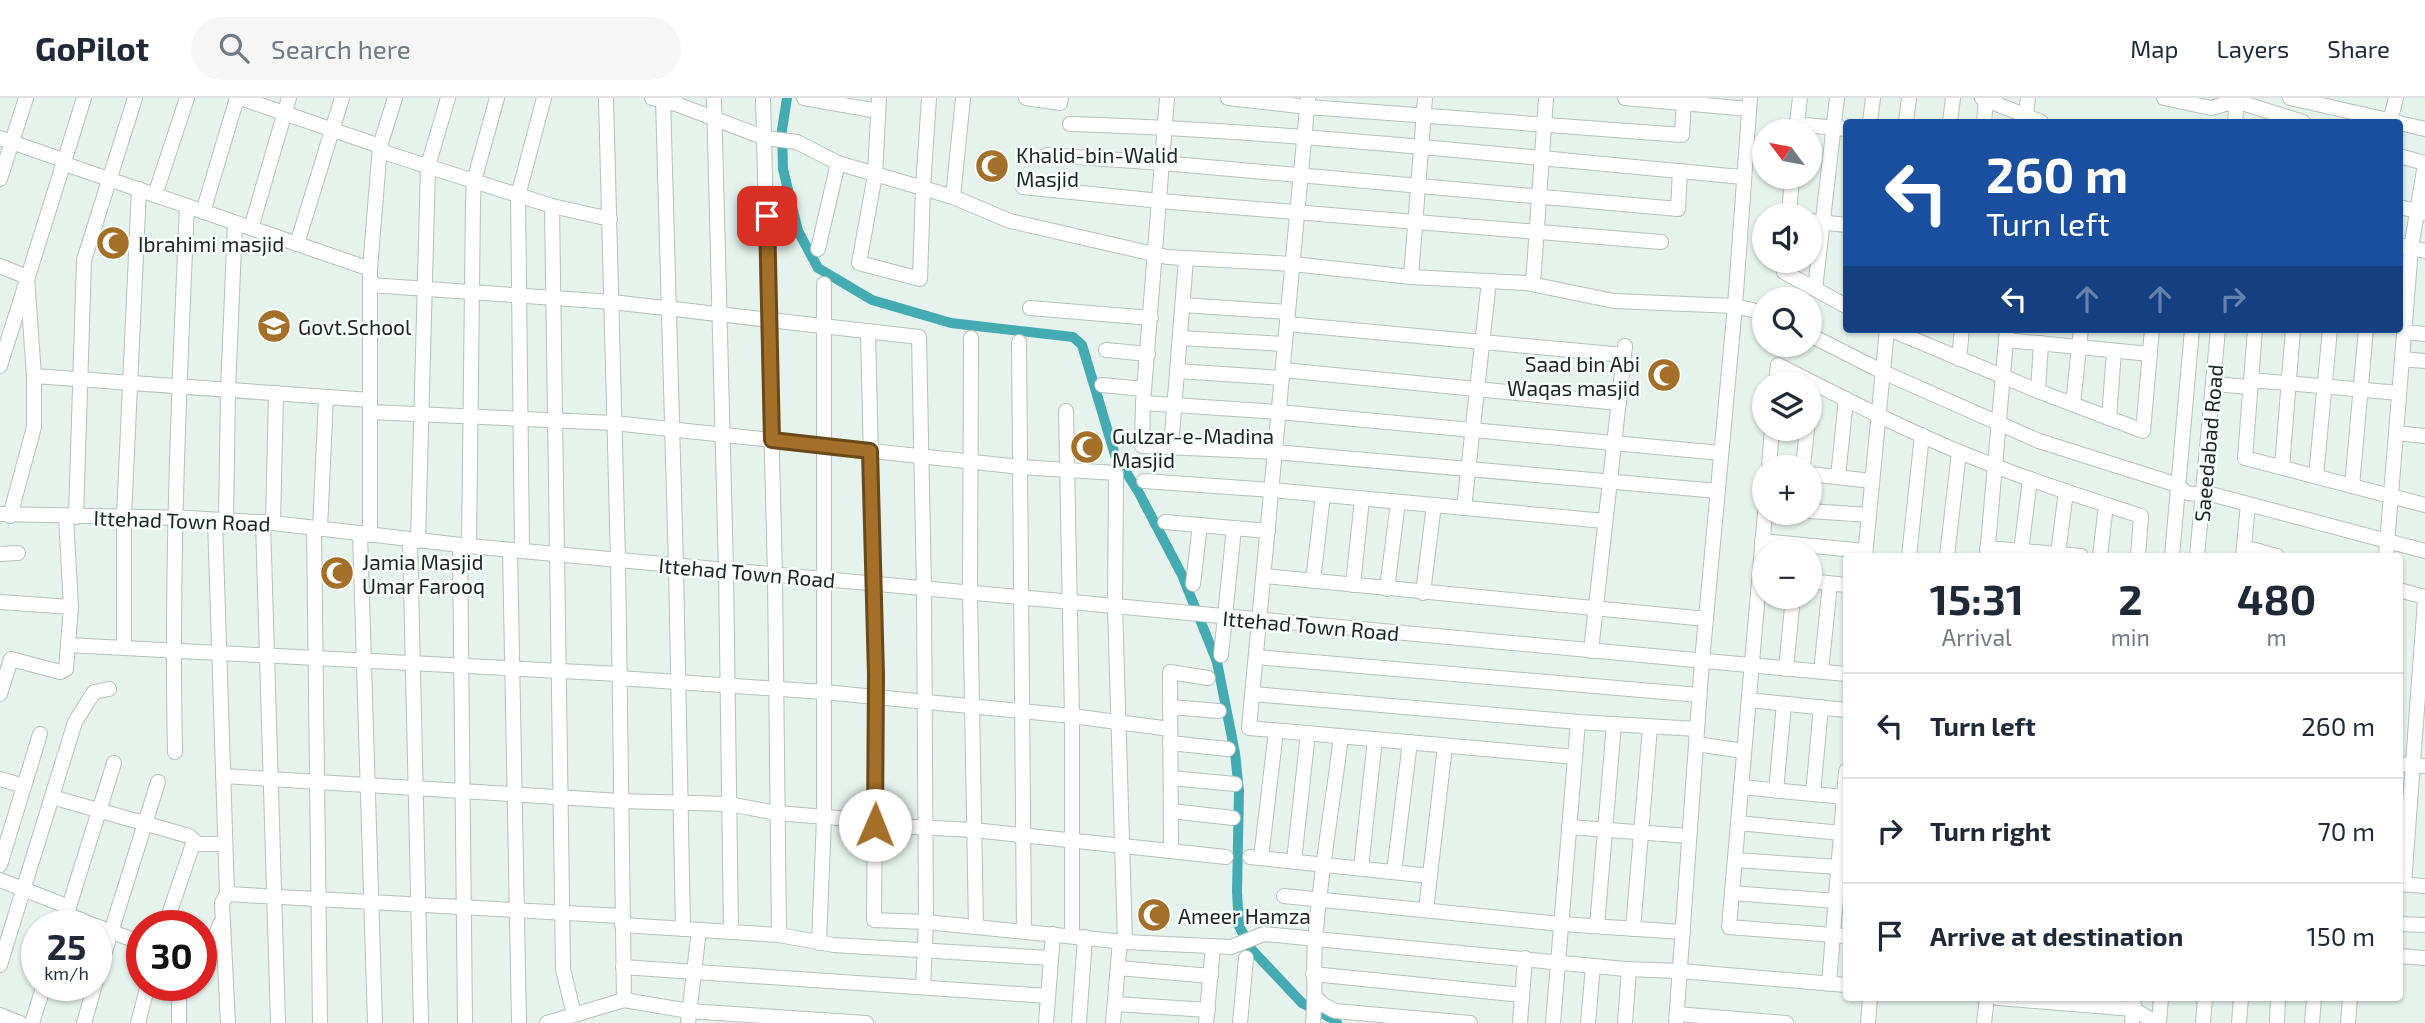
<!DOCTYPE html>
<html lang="en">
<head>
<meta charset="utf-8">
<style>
  :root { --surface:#fff; --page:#f6f6f7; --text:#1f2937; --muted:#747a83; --line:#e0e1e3 }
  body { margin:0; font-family:"Exo 2",sans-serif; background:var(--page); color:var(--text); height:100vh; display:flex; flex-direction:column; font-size:26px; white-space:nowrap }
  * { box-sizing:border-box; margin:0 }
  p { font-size:23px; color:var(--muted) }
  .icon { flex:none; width:38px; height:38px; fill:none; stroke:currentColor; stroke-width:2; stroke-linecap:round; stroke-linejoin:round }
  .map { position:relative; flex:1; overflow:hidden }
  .sheet { position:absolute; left:1843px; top:455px; width:560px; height:448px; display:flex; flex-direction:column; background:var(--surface); border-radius:7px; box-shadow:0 2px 5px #0004 }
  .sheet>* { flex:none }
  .guide { position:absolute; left:1843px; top:21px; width:560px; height:214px; border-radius:7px; box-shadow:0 2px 5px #0004; background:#1a4fa0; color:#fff; overflow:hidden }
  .needle { width:46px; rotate:302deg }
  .controls { position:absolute; left:1752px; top:21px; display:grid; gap:14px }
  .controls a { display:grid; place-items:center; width:70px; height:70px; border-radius:50%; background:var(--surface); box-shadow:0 2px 5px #0004; font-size:35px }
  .speed { position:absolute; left:21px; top:812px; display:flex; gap:14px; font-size:35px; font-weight:700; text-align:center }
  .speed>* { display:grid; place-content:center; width:91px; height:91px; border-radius:50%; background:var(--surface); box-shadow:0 2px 5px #0004; line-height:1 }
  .speed small { font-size:18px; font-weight:400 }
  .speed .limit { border:10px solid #d22; background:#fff; color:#111 }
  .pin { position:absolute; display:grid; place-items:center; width:60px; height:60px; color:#fff; margin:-30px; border-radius:14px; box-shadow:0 4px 10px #0006 }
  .me { position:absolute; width:77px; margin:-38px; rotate:1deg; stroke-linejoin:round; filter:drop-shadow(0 0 5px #0008) }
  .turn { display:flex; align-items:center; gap:24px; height:147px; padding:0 28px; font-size:32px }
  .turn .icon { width:91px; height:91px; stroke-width:2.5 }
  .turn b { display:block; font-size:49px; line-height:60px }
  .lanes { display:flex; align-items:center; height:66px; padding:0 28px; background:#0003; justify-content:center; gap:35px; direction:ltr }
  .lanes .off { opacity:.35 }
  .eta { display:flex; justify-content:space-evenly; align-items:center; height:119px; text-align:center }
  .eta b { font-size:42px; font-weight:700; line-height:49px }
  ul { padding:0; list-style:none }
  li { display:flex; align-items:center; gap:21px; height:105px; padding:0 28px; border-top:2px solid var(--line) }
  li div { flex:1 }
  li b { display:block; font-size:26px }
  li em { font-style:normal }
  header { display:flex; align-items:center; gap:42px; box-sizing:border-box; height:98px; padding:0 35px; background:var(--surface); border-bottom:2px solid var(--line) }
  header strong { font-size:33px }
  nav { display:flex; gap:38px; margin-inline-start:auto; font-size:24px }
  .search { width:490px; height:63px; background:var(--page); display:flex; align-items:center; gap:18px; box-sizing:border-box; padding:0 24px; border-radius:38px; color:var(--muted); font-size:26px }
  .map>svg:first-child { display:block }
</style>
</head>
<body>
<header>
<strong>GoPilot</strong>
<div class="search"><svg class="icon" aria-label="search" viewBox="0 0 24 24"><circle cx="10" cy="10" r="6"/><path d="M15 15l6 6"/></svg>Search here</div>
<nav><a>Map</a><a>Layers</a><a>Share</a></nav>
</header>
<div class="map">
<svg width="2425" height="925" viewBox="0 0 2425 925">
  <rect width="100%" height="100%" fill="#e6f3ec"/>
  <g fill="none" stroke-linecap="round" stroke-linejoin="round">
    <path stroke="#45abb2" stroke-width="10" d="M787 0 782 32 783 71 798 133 818 170 872 202 951 225 1073 239 1082 247 1115 357 1138 393 1182 477 1217 564 1235 655 1239 693 1237 794 1239 828 1252 852 1302 905 1335 922 1337 925"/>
    <g stroke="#b5c1bb" stroke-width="16">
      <g id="minor">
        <path d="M240 0 380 48"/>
        <path d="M652 0 679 7 765 40 797 44 838 65 953 99 1010 123 1167 159 1293 166 1411 179 1526 185 1614 203 1735 208 1764 215"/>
        <path d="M663 0 676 468 683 831"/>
        <path d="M714 0 726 472 731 834"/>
        <path d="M763 0 775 477 779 837"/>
        <path d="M804 0 878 13"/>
        <path d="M879 0 875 77 859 165 920 181 923 90 929 0"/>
        <path d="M1026 0 1060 5 1061 0"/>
        <path d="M1167 0 1143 305 1279 314 1721 355"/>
        <path d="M1228 0 1308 9 1682 37 1684 0"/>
        <path d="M1308 0 1249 630 1575 659"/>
        <path d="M1625 0 1749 11"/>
        <path d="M1982 0 2041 24"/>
        <path d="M2164 0 2211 10 2236 3 2303 24"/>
        <path d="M2290 0 2397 24"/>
        <path d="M2390 23 2396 0"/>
        <path d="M1870 24 1873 0"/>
        <path d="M1906 24 1909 0"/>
        <path d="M1950 24 1953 0"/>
        <path d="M1984 24 1986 2"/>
        <path d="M2025 24 2028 0"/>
        <path d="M2235 24 2237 0"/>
        <path d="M2399 25 2425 31"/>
        <path d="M1070 26C1295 33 1520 59 1744 79"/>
        <path d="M1796 26 1846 31"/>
        <path d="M1796 33 1800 0"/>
        <path d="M0 40 63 62"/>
        <path d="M380 53 552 108 610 121"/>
        <path d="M1047 57 1163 65 1678 111 1680 73"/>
        <path d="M2399 58 2425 65"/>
        <path d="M62 65 370 171"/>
        <path d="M0 81 26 0"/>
        <path d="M1023 89 1160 103 1661 144"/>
        <path d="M155 97 187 0"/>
        <path d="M953 99 963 0"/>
        <path d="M552 108 563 871 574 917"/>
        <path d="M2399 109 2425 115"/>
        <path d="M203 114 237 0"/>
        <path d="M1789 117 1792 79"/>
        <path d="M1810 123 1846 127"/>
        <path d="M251 130 289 0"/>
        <path d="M297 146 342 0"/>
        <path d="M2399 147 2425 153"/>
        <path d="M818 151 838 65"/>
        <path d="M1785 163 1784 174 1846 208"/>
        <path d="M0 168 27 179 34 278V329L10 418"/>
        <path d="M1411 179 1425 0"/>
        <path d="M1533 186 1546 0"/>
        <path d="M370 187 612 204 919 239 924 491 926 824 1125 844 1231 849 1264 836 1625 871 1680 873 1846 887"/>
        <path d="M1815 191 1837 0"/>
        <path d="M1183 207 1288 214"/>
        <path d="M1030 210 1151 220"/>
        <path d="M1287 226 1624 257"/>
        <path d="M1889 231 2038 293 2143 333 2152 231"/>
        <path d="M2255 231 2245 360 2425 407"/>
        <path d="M868 233 876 577 874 822 926 824 923 889"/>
        <path d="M2404 234 2425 236"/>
        <path d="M1810 237 1883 274 2039 343 2178 387C2185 396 2192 398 2203 394L2425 453"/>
        <path d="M971 240 970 495 976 829"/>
        <path d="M1180 240 1285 246"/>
        <path d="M2006 242 2150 256"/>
        <path d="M1019 244 1024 833"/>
        <path d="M1106 252 1148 256"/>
        <path d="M1959 261 1962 231"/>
        <path d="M2402 261 2425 263"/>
        <path d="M0 268 84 0"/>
        <path d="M1283 272 1619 305"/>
        <path d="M1177 273 1282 280"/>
        <path d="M34 278 370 302"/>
        <path d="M2251 282 2399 295"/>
        <path d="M1776 285 1778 267C1849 303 1920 340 1995 368 2043 387 2092 402 2141 418L2138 458"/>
        <path d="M2213 286 2251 289"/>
        <path d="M1102 287 1144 291"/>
        <path d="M2038 293 2041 245"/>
        <path d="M1810 303 1811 284"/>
        <path d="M1143 305 1142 348 1275 354 1718 393"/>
        <path d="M2073 306 2081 231"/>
        <path d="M370 314 614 325 1020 369 1116 375 1115 508 1125 844"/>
        <path d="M2109 320 2114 253"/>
        <path d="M2396 335 2425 338"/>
        <path d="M1171 349 1186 161"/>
        <path d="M1769 369 1772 331"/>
        <path d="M1803 369 1807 331"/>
        <path d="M2282 369 2293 231"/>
        <path d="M1810 376 1872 383"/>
        <path d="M2316 378 2330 231"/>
        <path d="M1838 379 1846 301"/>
        <path d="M1144 383 1272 392 1605 423"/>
        <path d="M2352 388 2366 231"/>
        <path d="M1464 410 1489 183"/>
        <path d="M1810 413 1869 417"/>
        <path d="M1765 415 1729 829 1846 838"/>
        <path d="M0 416 189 420 273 425 469 448 1846 576"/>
        <path d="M76 419 84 162 135 0"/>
        <path d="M215 422 227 796 222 805 228 925"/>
        <path d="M226 423 228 292 235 125"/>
        <path d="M263 424 278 925"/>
        <path d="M1165 424 1268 433"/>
        <path d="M273 425 276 295"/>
        <path d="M314 430 320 925"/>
        <path d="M320 431 326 299"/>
        <path d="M360 436 375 925"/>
        <path d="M370 437V171L380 48 395 0"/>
        <path d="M410 442 421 925"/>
        <path d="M418 443 428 68 448 0"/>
        <path d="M1762 443 1865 453"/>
        <path d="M460 447 465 925"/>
        <path d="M469 448 473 104 474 83 497 0"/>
        <path d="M2244 449 2277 458"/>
        <path d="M1987 450 2081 458"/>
        <path d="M510 452 519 925"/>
        <path d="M522 453 518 98 544 0"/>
        <path d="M2021 453 2030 381"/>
        <path d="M0 456 18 455"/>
        <path d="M2058 456 2066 393"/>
        <path d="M1865 458 1887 231"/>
        <path d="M1909 458 1922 337"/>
        <path d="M1947 458 1959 354"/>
        <path d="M1987 458 2007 231"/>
        <path d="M2100 458 2106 407"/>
        <path d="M2172 458 2192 231"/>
        <path d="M2197 458 2218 231"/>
        <path d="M2243 458 2248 407"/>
        <path d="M2386 458 2411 150 2425 66"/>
        <path d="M1264 478 1706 521"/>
        <path d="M1313 483 1323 397"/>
        <path d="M1810 483 1846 487"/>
        <path d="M1193 486 1200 427"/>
        <path d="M1353 487 1362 401"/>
        <path d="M1387 491 1398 404"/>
        <path d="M2399 492 2425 499"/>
        <path d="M1423 495 1434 407"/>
        <path d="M0 504 71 509"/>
        <path d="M68 547 619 576"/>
        <path d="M124 550V419L139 91"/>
        <path d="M1591 553 1625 248"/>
        <path d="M1221 557 1234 430"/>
        <path d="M1256 559 1699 597"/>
        <path d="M1786 571 1793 499"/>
        <path d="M1821 574 1830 486"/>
        <path d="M619 580 824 594 1072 618 1066 313"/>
        <path d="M0 596 11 561 60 574 66 571 71 509 66 419"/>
        <path d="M1253 596 1578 624 1697 631"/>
        <path d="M1749 602 1846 612"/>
        <path d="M1170 609 1219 613"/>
        <path d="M1170 645 1228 651"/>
        <path d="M1696 646 1744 653"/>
        <path d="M175 654C171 472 179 290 187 108"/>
        <path d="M2399 666 2425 668"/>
        <path d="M223 678 620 703 729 706 777 715 875 723"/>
        <path d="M1171 680 1235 686"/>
        <path d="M0 681 24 688"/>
        <path d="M1741 689 1844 699"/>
        <path d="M1776 693 1784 606"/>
        <path d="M1813 696 1821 609"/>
        <path d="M52 699 189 738 198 746H225"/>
        <path d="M1171 713 1233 720"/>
        <path d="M1738 725 1841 735"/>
        <path d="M875 727 974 732 1226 759"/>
        <path d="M1569 729 1689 738"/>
        <path d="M1171 753 1170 574 1208 580"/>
        <path d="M1250 759 1430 778"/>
        <path d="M1261 760 1276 633"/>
        <path d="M1735 762 1839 769"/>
        <path d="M1294 763 1308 635"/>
        <path d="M0 767 40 636"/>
        <path d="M1361 770 1375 641"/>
        <path d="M1394 774 1410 644"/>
        <path d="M0 782 69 809"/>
        <path d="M2399 786 2425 788"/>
        <path d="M2404 786 2425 503"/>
        <path d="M1732 795 1836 803"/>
        <path d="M227 796 621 818"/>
        <path d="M1284 798 1561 826 1683 834"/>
        <path d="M1426 812 1445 648"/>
        <path d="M66 816 95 828"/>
        <path d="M2399 826 2425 827"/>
        <path d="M622 827 779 837 834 847 1051 860"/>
        <path d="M63 828 114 665"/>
        <path d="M96 828 142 845"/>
        <path d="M165 828 194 743"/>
        <path d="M1597 828 1614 626"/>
        <path d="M1633 831 1650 629"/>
        <path d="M1072 838V618L1170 631"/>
        <path d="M819 845 824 720V186"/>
        <path d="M2399 858 2425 860"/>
        <path d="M201 861 210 853 220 826"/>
        <path d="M0 867 75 624 94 594 109 591"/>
        <path d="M623 869 1048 898"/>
        <path d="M1118 870 1211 878"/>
        <path d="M1313 876 1522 897"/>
        <path d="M96 882 158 684"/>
        <path d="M1829 886 1846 673"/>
        <path d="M179 889V925"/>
        <path d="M1316 900 1322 906 1335 913 1470 925"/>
        <path d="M1998 900 2133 911 2157 925"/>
        <path d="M624 902 689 913 866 925"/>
        <path d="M1115 906 1208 912"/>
        <path d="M1677 916 1786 925"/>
        <path d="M0 917 20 925"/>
        <path d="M32 925 44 887"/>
        <path d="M84 925 95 887"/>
        <path d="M138 925 148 887"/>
        <path d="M547 925 624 902 618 462 606 0"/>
        <path d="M688 925 699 832"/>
        <path d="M1046 925 1053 836"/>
        <path d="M1079 925 1085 839"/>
        <path d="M1113 925 1120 843"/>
        <path d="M1206 925 1213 849"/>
        <path d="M1240 925 1246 860"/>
        <path d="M1313 925C1316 898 1313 871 1315 844 1320 775 1333 706 1341 638"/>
        <path d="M1520 925 1525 860"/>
        <path d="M1553 925 1578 624"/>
        <path d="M1588 925 1593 868"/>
        <path d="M1625 925 1629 871"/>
        <path d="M1676 925 1702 563 1735 208 1750 0"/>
        <path d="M1868 925 1870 900"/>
        <path d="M1984 925 1987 900"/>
        <path d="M2132 925 2134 900"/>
        <path d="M2159 925 2161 900"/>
        <path d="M2203 925 2205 900"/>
        <path d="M2239 925 2241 900"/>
        <path d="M2277 925 2278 900"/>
        <path d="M2312 925 2314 900"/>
        <path d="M2348 925 2350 900"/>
      </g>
    </g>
    <use href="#minor" stroke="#fff" stroke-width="14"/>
  </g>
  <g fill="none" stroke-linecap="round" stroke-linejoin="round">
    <g stroke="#6b481a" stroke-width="18">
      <path id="route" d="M767 118 772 342 870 353 876 577 875 727"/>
    </g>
    <use href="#route" stroke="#a46f28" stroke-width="12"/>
  </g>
  <defs>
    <g id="mosque-disc" transform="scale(1.75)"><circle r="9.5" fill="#a46f28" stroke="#f7fffb"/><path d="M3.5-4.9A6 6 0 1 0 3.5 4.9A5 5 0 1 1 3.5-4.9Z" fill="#fff"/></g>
    <g id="school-disc" transform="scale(1.75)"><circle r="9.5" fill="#a46f28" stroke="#f7fffb"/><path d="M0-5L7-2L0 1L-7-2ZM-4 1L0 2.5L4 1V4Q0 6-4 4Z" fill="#fff"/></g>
  </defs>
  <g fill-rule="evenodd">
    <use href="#mosque-disc" x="992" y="68"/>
    <use href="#mosque-disc" x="113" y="145"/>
    <use href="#school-disc" x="274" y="228"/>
    <use href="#mosque-disc" x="1664" y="277"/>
    <use href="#mosque-disc" x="1087" y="349"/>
    <use href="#mosque-disc" x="337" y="475"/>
    <use href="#mosque-disc" x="1154" y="817"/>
  </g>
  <g text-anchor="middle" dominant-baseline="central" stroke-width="5" stroke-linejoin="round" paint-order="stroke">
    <g font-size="21" fill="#1f2321" stroke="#f7fffb" text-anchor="start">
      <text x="1016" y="56">Khalid-bin-Walid<tspan x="1016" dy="24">Masjid</tspan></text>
      <text x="138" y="145">Ibrahimi masjid</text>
      <text x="298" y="228">Govt.School</text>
      <text x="1640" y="265" text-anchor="end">Saad bin Abi<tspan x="1640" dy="24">Waqas masjid</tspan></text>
      <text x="1112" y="337">Gulzar-e-Madina<tspan x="1112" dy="24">Masjid</tspan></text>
      <text x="362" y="463">Jamia Masjid<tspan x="362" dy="24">Umar Farooq</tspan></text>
      <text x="1178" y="817">Ameer Hamza</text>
    </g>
    <g font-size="21" fill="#1f2321" stroke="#f7fffb">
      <text transform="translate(2208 345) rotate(-85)">Saeedabad Road</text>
      <text transform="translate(182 422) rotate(2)">Ittehad Town Road</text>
      <text transform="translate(747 474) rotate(5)">Ittehad Town Road</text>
      <text transform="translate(1311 527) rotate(5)">Ittehad Town Road</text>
    </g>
  </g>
</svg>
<div class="controls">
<a><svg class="needle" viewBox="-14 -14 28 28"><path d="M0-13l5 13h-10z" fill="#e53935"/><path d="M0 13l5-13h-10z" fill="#747a83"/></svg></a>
<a><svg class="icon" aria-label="sound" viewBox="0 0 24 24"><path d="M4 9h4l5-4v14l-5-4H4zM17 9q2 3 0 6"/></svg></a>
<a><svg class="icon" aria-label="search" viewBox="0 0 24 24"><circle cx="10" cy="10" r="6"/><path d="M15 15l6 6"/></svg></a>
<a><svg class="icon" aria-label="layers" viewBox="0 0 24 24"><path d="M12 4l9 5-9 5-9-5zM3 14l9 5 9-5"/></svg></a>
<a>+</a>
<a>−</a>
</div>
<div class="speed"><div>25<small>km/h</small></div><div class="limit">30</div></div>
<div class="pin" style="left:767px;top:118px;background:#d93025"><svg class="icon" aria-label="arrive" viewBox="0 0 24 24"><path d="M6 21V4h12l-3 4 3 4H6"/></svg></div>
<svg class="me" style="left:875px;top:727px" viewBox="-20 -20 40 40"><circle r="19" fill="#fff"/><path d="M0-13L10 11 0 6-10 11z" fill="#a46f28"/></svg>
<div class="guide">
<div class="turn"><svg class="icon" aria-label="left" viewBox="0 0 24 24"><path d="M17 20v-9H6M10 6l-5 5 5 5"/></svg><div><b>260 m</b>Turn left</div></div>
<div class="lanes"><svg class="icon" aria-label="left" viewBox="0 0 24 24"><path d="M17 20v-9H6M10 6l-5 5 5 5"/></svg><svg class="icon off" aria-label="ahead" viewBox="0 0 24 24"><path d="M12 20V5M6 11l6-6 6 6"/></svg><svg class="icon off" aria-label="ahead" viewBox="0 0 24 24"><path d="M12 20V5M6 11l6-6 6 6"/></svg><svg class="icon off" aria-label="right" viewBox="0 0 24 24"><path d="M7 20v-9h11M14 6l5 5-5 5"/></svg></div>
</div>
<section class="sheet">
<div class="eta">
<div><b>15:31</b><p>Arrival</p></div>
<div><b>2</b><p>min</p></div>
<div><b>480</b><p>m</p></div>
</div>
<ul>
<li><svg class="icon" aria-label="left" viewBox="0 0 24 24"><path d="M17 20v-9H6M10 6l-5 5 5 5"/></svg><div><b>Turn left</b></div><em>260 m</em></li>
<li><svg class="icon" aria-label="right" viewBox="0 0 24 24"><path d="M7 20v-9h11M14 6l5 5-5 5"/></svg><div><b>Turn right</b></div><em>70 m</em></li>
<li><svg class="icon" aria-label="arrive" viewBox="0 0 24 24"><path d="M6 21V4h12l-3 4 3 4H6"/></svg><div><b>Arrive at destination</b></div><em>150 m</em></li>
</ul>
</section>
</div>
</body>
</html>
